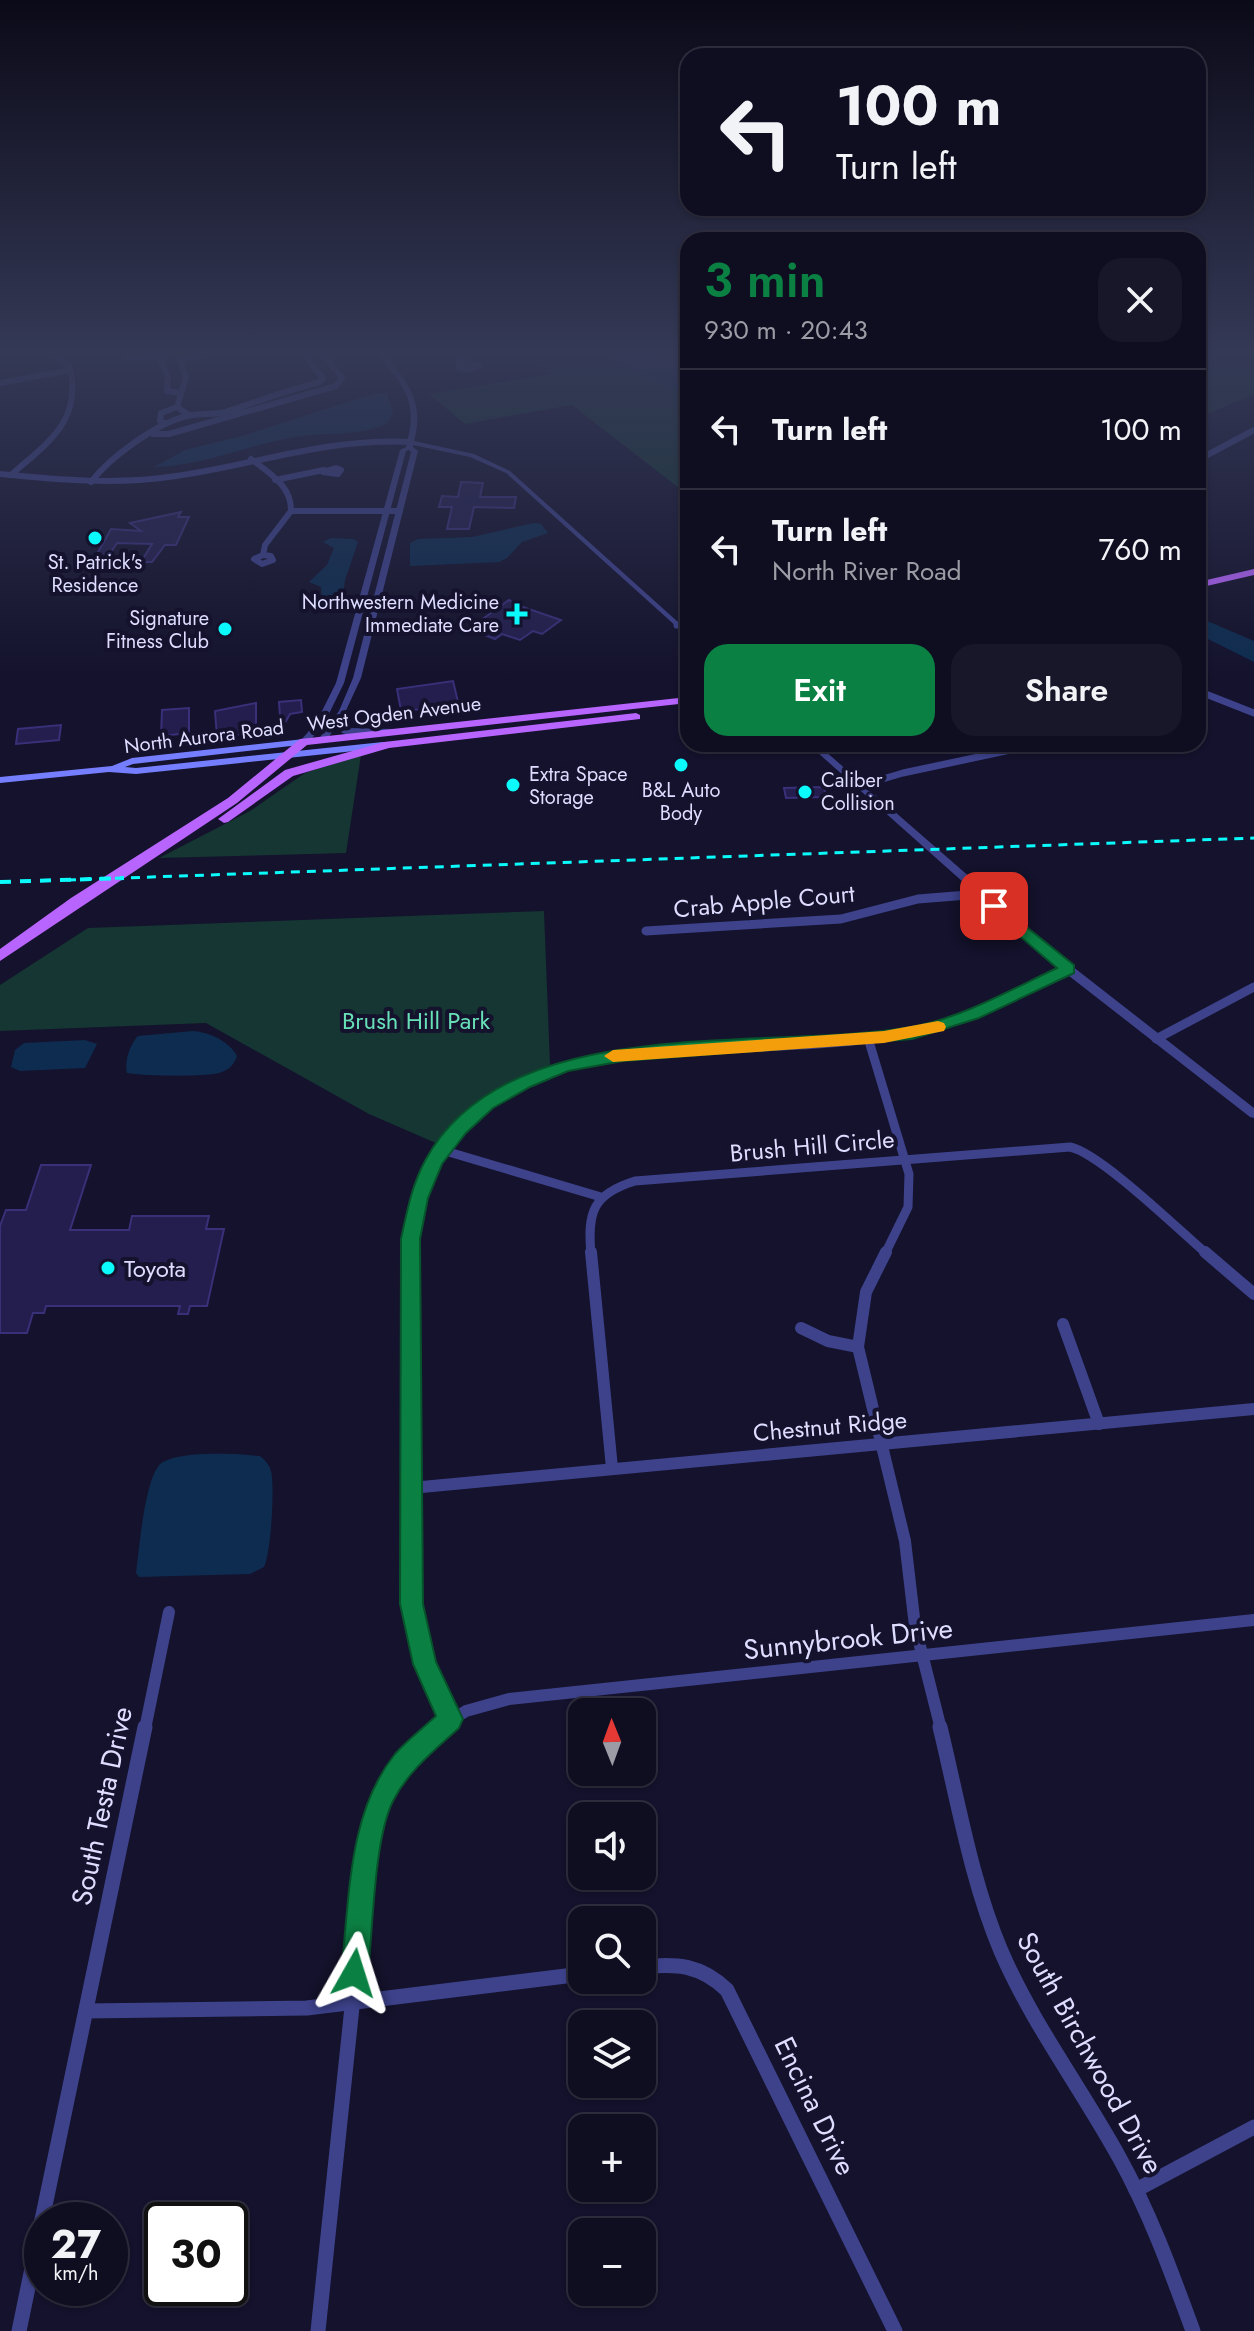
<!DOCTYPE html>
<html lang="en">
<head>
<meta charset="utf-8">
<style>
  :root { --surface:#0f0e21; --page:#18172a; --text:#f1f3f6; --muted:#9b9ca5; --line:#2f2e3f; --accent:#0b8043 }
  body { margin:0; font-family:Jost,sans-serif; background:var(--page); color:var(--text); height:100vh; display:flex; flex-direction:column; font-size:30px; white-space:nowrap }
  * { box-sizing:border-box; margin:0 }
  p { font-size:26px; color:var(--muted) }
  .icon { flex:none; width:44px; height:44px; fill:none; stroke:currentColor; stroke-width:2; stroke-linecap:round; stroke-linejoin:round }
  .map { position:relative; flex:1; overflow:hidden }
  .side { position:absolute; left:680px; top:232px; width:526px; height:520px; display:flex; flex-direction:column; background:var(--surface); border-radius:24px; box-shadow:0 2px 6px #0004,0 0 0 2px var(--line) }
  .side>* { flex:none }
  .guide { position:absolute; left:680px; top:48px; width:526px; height:168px; border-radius:24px; box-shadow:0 2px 6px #0004,0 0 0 2px var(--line); background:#0f0e21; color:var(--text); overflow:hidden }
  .needle { width:52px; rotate:359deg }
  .controls { position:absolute; left:568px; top:1698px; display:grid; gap:16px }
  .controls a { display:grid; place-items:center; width:88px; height:88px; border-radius:16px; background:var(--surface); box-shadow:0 2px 6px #0004,0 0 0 2px var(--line); font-size:40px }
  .speed { position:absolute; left:24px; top:2202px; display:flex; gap:16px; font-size:40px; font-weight:700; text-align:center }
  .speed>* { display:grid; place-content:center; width:104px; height:104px; border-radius:50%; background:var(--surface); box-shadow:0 2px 6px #0004,0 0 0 2px var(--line); line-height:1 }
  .speed small { font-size:20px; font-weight:400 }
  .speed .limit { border:4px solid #111; border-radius:12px; background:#fff; color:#111 }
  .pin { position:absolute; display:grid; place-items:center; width:68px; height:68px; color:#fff; margin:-34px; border-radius:16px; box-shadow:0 4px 12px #0006 }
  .me { position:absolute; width:88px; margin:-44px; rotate:6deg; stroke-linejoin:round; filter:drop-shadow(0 0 6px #0008) }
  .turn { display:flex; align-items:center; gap:28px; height:168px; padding:0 24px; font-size:36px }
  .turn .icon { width:104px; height:104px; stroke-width:2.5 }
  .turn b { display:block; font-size:56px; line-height:68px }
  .round { display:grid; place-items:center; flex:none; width:84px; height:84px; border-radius:24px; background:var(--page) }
  .headline { display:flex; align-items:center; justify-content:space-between; height:136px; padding:0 24px }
  h1 { font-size:48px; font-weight:600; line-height:60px; color:var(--accent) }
  .cta { display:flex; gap:16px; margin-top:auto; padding:16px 24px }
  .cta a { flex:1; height:92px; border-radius:24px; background:var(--accent); color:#fff; font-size:32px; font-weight:600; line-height:92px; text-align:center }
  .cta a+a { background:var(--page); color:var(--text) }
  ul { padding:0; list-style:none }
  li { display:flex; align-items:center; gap:24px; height:120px; padding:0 24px; border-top:2px solid var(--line) }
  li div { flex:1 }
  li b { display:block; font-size:30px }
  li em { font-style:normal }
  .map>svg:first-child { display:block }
</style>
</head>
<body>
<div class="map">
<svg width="1254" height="2331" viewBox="0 0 1254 2331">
  <rect width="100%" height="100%" fill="#14122c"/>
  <g fill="#153632">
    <path d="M523 352H688V495L572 405 465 424 429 394 551 374Z"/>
    <path d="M1198 352H1254V394L1198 418Z"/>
    <path d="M361 755 346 853 159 858 250 811 305 773Z"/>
    <path d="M544 911 550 1065C504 1083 469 1106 438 1144L369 1114 206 1023 0 1031V985L88 928Z"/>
  </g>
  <g fill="#0e2c4f">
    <path d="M599 352H654L688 370V395L653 381Z"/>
    <path d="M376 393H387L393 411 388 423C360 437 325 432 295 437 248 445 202 466 154 467L185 450 245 435Z"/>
    <path d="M534 523 541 524 548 533 522 542 507 558 499 562 410 566V543L418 539 472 537Z"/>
    <path d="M331 538 354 539 358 542 345 580 342 602 330 606 322 603 321 587 309 582 327 565 334 548 323 542Z"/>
    <path d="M1198 617 1254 641V662L1198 634Z"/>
    <path d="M193 1031C209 1032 229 1041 237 1056 234 1065 229 1070 219 1073 204 1077 143 1076 127 1073 124 1062 130 1044 138 1036Z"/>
    <path d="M85 1040 97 1044 85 1068 20 1071 11 1067 15 1050 24 1043Z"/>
    <path d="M237 1454 260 1456C265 1460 269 1464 271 1471 275 1486 271 1553 264 1567L250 1574 139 1577 136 1573C139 1552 145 1471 163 1462 183 1452 216 1454 237 1454Z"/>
  </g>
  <g fill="#231e4d" stroke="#383079" stroke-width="2">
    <path d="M461 482 483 483 480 497H516L514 508 474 507 469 529H447L452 507H439L442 496 458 497Z"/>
    <path d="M181 512 178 517H189L176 545H165L152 562H141L152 544 117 543 105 561H93L111 529 141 531 130 523Z"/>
    <path d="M509 600 520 606 561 620 542 634 533 631 520 640 502 634 495 639 469 629Z"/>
    <path d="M453 681 459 706 401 711 397 689Z"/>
    <path d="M301 700 302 712 290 714 281 730 279 702Z"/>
    <path d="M256 703V733L217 737 215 711Z"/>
    <path d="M189 708V733L161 736 162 710Z"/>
    <path d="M61 725 59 740 16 744 18 729Z"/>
    <path d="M824 787 826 797 786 798 784 788Z"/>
    <path d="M41 1165H91L70 1230H129L132 1216H209L206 1229H224L207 1306H190L188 1314H178L180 1306H46L44 1313H33L27 1333H0V1226L6 1210H26Z"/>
  </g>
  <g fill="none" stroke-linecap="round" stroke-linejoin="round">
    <g stroke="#3d428b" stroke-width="6">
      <path d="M176 352 163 355 160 360 168 376 167 391 180 393"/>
      <path d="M453 352 464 362"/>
      <path d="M127 358 164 355"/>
      <path d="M464 362 480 365 471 370 459 368 458 364Z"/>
      <path d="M0 383 71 370"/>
      <path d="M189 415 177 407 186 377 180 360 212 352"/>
      <path d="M165 423 160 421 161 413 177 407"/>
      <path d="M153 434H169L336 386 342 378 321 352"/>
      <path d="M251 459C269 473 292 486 291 511"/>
      <path d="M1198 460 1254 430"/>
      <path d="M336 468 341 470 338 474 323 472Z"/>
      <path d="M0 474C59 480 118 485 176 476 259 464 325 438 411 442"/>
      <path d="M11 475C48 442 82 422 70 367L51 352"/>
      <path d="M275 480 324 470"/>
      <path d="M91 482C110 457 157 423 187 416 200 413 213 415 225 412 257 402 287 390 320 382L323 378 310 363 306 352"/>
      <path d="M291 511H400"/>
      <path d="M263 555 271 556 273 560 262 564 254 559Z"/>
      <path d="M263 555 265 545 291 511"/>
    </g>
    <g stroke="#3d428b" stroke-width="7">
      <path d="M677 625 688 623"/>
      <path d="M1198 691 1254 713"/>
      <path d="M859 786 903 773 1039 744"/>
    </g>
    <g stroke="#3d428b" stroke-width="9">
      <path d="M646 931 841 919 918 899 980 894"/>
      <path d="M868 1038 909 1174 908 1207 885 1254"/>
      <path d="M1156 1039 1254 987"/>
      <path d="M442 1150 601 1197"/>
      <path d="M411 1254C411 1210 426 1169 454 1136 522 1056 625 1053 722 1049 785 1046 849 1044 911 1033 967 1023 1017 994 1068 969"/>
      <path d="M591 1254C587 1212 593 1194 635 1181L1070 1147C1100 1153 1179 1230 1207 1254"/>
    </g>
    <g stroke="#3d428b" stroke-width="12">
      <path d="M411 1252V1604L425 1664 450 1719"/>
      <path d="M591 1252 612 1468"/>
      <path d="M886 1252 866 1292 858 1347 905 1541 915 1626 941 1729"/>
      <path d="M1205 1252 1254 1294"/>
      <path d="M1063 1324 1099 1424"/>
      <path d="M801 1328 828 1341 858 1347"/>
      <path d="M411 1488 1254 1409"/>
      <path d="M145 1729 169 1612"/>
      <path d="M437 1729 466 1711 509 1699 1254 1620"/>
    </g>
    <g stroke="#3d428b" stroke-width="15">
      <path d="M940 1727C958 1801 971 1880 1001 1951 1032 2023 1081 2088 1119 2157 1150 2213 1171 2271 1193 2331"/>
      <path d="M642 1967C677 1963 701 1965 727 1990L895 2331"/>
      <path d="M86 2011 307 2008 582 1974"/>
      <path d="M1136 2190 1254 2127"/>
      <path d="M42 2220 145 1727"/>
      <path d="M19 2331 42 2220"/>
      <path d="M318 2331 371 1826C386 1788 406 1753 439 1727"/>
    </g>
    <g fill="#3d428b" fill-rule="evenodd">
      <path d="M376 352H382C407 381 425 400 414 441L474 454 510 471 688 631V637L506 473 470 457 413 445V447L418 451 361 678 343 717 348 728 395 729 399 732 395 735 345 734 342 733 338 724 325 742 322 743 318 740 339 711 353 678 411 452 409 450 406 451 344 683 324 724 307 744H301V740L316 723 336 683 400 450 406 447C419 399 404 388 376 352Z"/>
      <path d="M808 744H817L1072 966 1254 1108V1118L1250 1117 1064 972Z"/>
    </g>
    <path fill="#757efe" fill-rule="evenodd" d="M304 739 309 742 308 744 133 764 125 767 136 768 383 742 388 745 383 748 136 774 109 772 0 783V777L112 766 132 758Z"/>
    <g fill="#b765fe" fill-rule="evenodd">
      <path d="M1254 569V575L1198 588V582Z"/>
      <path d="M688 697V703L307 745 237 803 0 961V949L71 898 228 798 300 739Z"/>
      <path d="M636 713 640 715V719L389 748 293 776 228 822 224 823 218 819 285 770 384 742Z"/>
    </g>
    <path stroke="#0bfbfd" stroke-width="3" stroke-dasharray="9 7" stroke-linecap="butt" d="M67 880 1254 838"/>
    <path stroke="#0bfbfd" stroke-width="4" stroke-dasharray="11 9" stroke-linecap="butt" d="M0 882 124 878"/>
  </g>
  <linearGradient id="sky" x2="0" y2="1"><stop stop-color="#0b0a18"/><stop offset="0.52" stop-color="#343956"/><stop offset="1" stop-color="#343956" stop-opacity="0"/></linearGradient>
  <rect width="1254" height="678" fill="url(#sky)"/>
  <path fill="#0b8043" stroke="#07532c" stroke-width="2" d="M994 901 1074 965V973L979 1018 912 1039 623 1061 568 1071 530 1087 493 1108 466 1133 442 1164 428 1198 420 1239 423 1604 436 1662 463 1719 459 1728C435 1750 408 1771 393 1801 374 1839 373 1928 368 1973L364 1982 354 1986 345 1982 341 1973C350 1899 347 1814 395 1754 407 1740 423 1728 436 1716L413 1664 400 1604 401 1239C407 1211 412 1184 426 1159 509 1009 768 1052 911 1027 962 1018 1010 990 1057 968L989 910V902Z"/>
  <path fill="#f59e0b" d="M938 1021 944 1023 946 1027 944 1031 884 1043 613 1062 604 1056 613 1050 884 1031Z"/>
  <g fill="#0bfbfd" stroke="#14122c" stroke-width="3">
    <circle cx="95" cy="538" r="8"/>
    <path d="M513 602h8v8h8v8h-8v8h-8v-8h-8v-8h8z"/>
    <circle cx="225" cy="629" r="8"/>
    <circle cx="681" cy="765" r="8"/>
    <circle cx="513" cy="785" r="8"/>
    <circle cx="805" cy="792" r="8"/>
    <circle cx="108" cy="1268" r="8"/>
  </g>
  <g text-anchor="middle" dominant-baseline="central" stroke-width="8" stroke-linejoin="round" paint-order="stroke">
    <g font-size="20" fill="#deddff" stroke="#14122c">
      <text x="95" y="562">St. Patrick's<tspan x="95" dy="23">Residence</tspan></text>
      <text x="499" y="602" text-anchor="end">Northwestern Medicine<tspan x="499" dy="23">Immediate Care</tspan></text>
      <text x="209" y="618" text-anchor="end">Signature<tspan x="209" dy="23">Fitness Club</tspan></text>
      <text x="529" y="774" text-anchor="start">Extra Space<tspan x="529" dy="23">Storage</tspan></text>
      <text x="821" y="780" text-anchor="start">Caliber<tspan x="821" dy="23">Collision</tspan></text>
      <text x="681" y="790">B&amp;L Auto<tspan x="681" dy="23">Body</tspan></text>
    </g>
    <g font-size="20" fill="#deddff" stroke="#14122c">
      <text transform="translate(394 714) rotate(-7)">West Ogden Avenue</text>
      <text transform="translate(204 737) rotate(-7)">North Aurora Road</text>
    </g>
    <g font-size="24" fill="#deddff" stroke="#14122c">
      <text transform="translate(764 901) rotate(-5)">Crab Apple Court</text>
      <text transform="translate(812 1146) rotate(-5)">Brush Hill Circle</text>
      <text transform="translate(830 1426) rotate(-5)">Chestnut Ridge</text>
    </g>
    <g font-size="24" fill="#67e0b7" stroke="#14122c">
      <text x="416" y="1020">Brush Hill Park</text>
    </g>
    <g font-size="24" fill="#deddff" stroke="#14122c" text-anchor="start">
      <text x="124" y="1268">Toyota</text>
    </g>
    <g font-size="28" fill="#deddff" stroke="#14122c">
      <text transform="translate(848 1639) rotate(-6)">Sunnybrook Drive</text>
      <text transform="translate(102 1806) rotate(-78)">South Testa Drive</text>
      <text transform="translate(1090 2053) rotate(61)">South Birchwood Drive</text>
      <text transform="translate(815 2106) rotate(64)">Encina Drive</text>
    </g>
  </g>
</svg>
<div class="controls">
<a><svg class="needle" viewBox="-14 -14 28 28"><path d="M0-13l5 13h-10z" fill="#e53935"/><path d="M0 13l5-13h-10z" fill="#9b9ca5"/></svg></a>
<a><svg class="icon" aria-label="sound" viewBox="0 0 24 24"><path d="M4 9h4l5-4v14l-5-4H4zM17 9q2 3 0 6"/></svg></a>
<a><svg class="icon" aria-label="search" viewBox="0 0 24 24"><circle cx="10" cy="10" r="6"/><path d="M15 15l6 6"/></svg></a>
<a><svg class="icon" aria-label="layers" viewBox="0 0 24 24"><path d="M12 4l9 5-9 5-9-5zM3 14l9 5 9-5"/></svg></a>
<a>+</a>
<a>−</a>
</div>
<div class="speed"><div>27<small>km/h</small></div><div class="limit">30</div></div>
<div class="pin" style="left:994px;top:906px;background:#d93025"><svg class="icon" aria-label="arrive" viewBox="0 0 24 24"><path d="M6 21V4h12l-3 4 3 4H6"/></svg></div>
<svg class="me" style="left:354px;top:1973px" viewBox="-20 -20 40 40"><path d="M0-17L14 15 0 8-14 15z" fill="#0b8043" stroke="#fff" stroke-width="4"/></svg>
<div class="guide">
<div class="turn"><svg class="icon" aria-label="left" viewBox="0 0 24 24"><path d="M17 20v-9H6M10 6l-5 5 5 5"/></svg><div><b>100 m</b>Turn left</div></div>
</div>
<section class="side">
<div class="headline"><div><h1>3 min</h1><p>930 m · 20:43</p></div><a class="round"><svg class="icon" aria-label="close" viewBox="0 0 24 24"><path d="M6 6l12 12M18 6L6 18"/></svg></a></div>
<ul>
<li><svg class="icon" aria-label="left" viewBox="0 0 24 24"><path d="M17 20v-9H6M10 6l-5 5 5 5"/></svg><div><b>Turn left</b></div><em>100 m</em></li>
<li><svg class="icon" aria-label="left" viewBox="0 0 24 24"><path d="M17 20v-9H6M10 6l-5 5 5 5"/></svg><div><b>Turn left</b><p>North River Road</p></div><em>760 m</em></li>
</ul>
<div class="cta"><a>Exit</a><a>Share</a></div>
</section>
</div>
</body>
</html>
